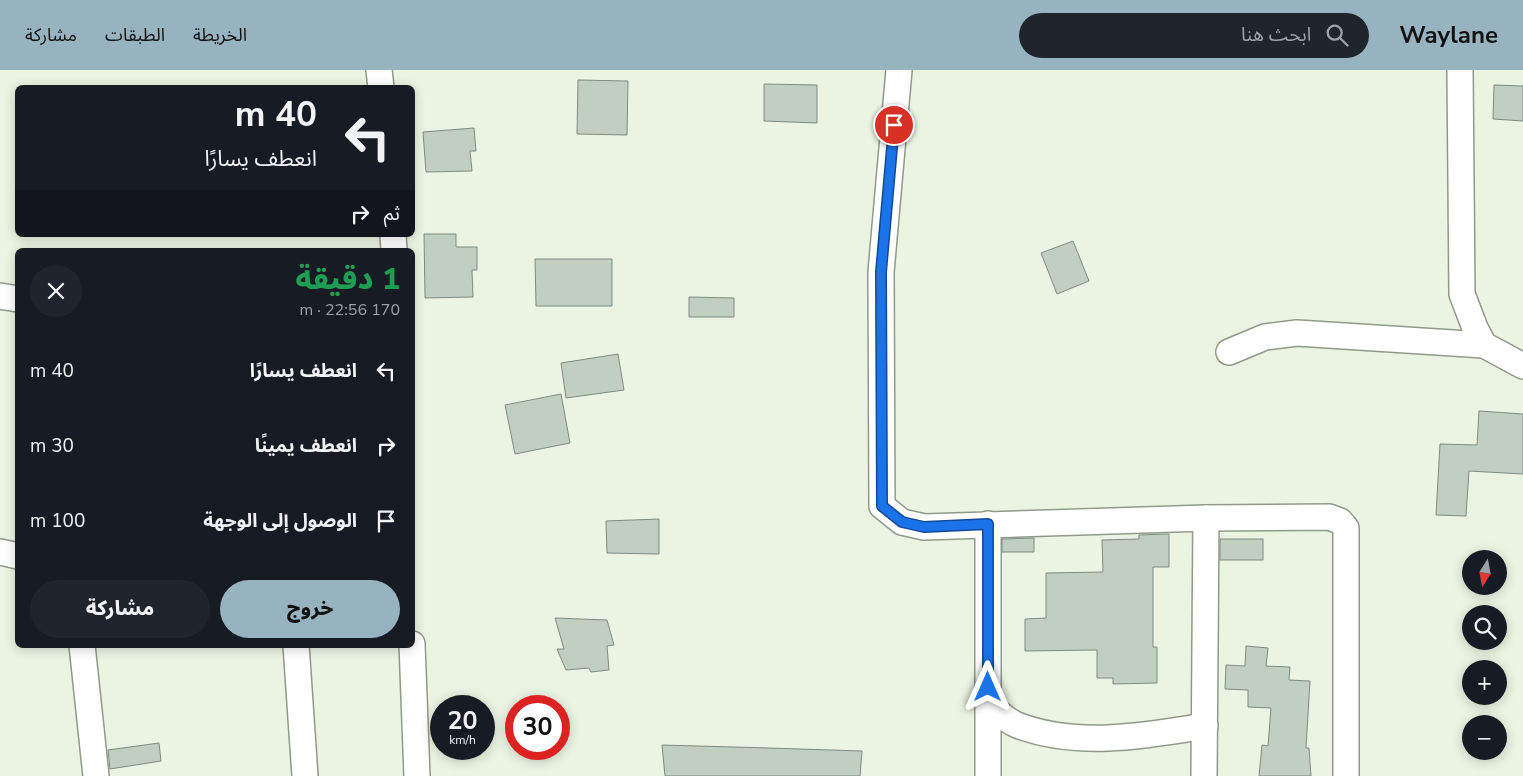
<!DOCTYPE html>
<html lang="ar">
<head>
<meta charset="utf-8">
<style>
  :root { --surface:#171b24; --page:#20242c; --text:#f1f3f6; --muted:#9ea1a6; --accent:#98b3c0 }
  body { margin:0; font-family:"Nunito Sans","Noto Sans Arabic",sans-serif; background:var(--page); color:var(--text); direction:rtl; height:100vh; display:flex; flex-direction:column; font-size:19px; white-space:nowrap }
  * { box-sizing:border-box; margin:0 }
  p { font-size:16px; color:var(--muted) }
  .icon { flex:none; width:28px; height:28px; fill:none; stroke:currentColor; stroke-width:2; stroke-linecap:round; stroke-linejoin:round }
  .map { position:relative; flex:1; overflow:hidden; direction:ltr }
  .side { position:absolute; left:15px; top:178px; width:400px; height:400px; display:flex; flex-direction:column; background:var(--surface); border-radius:8px; box-shadow:0 2px 12px #0003; direction:rtl }
  .side>* { flex:none }
  .guide { position:absolute; left:15px; top:15px; width:400px; height:152px; border-radius:8px; box-shadow:0 2px 12px #0003; direction:rtl; background:#171b24; color:var(--text); overflow:hidden }
  .needle { width:32px; rotate:191deg }
  .tools { position:absolute; left:1462px; top:480px; display:grid; gap:10px }
  .tools a { display:grid; place-items:center; width:45px; height:45px; border-radius:50%; background:var(--surface); box-shadow:0 2px 12px #0003; font-size:25px }
  .speed { position:absolute; left:430px; top:625px; display:flex; gap:10px; font-size:25px; font-weight:700; text-align:center }
  .speed>* { display:grid; place-content:center; width:65px; height:65px; border-radius:50%; background:var(--surface); box-shadow:0 2px 12px #0003; line-height:1 }
  .speed small { font-size:12px; font-weight:400 }
  .speed .limit { border:8px solid #d22; background:#fff; color:#111 }
  .pin { position:absolute; display:grid; place-items:center; width:42px; height:42px; color:#fff; margin:-21px; border:2px solid #fff; border-radius:50%; box-shadow:0 1px 5px #0007 }
  .me { position:absolute; width:55px; margin:-28px; rotate:0deg; stroke-linejoin:round; filter:drop-shadow(0 0 4px #0008) }
  .turn { display:flex; align-items:center; gap:18px; height:105px; padding:0 15px; font-size:22px }
  .turn .icon { width:65px; height:65px; stroke-width:2.5 }
  .turn b { display:block; font-size:35px; line-height:42px }
  .then { display:flex; align-items:center; height:48px; padding:0 15px; background:#0003; gap:10px; font-size:19px }
  .round { display:grid; place-items:center; flex:none; width:52px; height:52px; border-radius:26px; background:var(--page) }
  .headline { display:flex; align-items:center; justify-content:space-between; height:85px; padding:0 15px }
  h1 { font-size:30px; font-weight:800; line-height:38px; color:#1e9e55 }
  .action { display:flex; gap:10px; margin-top:auto; padding:10px 15px }
  .action a { flex:1; height:58px; border-radius:30px; background:var(--accent); color:#111; font-size:20px; font-weight:800; line-height:58px; text-align:center }
  .action a+a { background:var(--page); color:var(--text) }
  ul { padding:0; list-style:none }
  li { display:flex; align-items:center; gap:15px; height:75px; padding:0 15px }
  li div { flex:1 }
  li b { display:block; font-size:19px }
  li em { font-style:normal }
  header { display:flex; align-items:center; gap:30px; box-sizing:border-box; height:70px; padding:0 25px; background:var(--accent); color:#111 }
  header strong { font-size:24px }
  nav { display:flex; gap:28px; margin-inline-start:auto; font-size:18px }
  .search { width:350px; height:45px; background:var(--page); display:flex; align-items:center; gap:12px; box-sizing:border-box; padding:0 18px; border-radius:28px; color:var(--muted); font-size:19px }
  .map>svg:first-child { display:block }
</style>
</head>
<body>
<header>
<strong>Waylane</strong>
<div class="search"><svg class="icon" aria-label="search" viewBox="0 0 24 24"><circle cx="10" cy="10" r="6"/><path d="M15 15l6 6"/></svg>ابحث هنا</div>
<nav><a>الخريطة</a><a>الطبقات</a><a>مشاركة</a></nav>
</header>
<div class="map">
<svg width="1523" height="706" viewBox="0 0 1523 706">
  <rect width="100%" height="100%" fill="#ebf4e3"/>
  <g fill="#c0cfc2" stroke="#7e8c80">
    <path d="M578 10 628 11 627 65 577 64Z"/>
    <path d="M764 14 817 15V53L764 51Z"/>
    <path d="M1494 15 1523 16V51L1493 49Z"/>
    <path d="M474 58 476 81H470L472 101 426 102 423 62Z"/>
    <path d="M424 164H456V177H477V200H472L473 227 425 228Z"/>
    <path d="M1073 171 1089 211 1057 224 1041 183Z"/>
    <path d="M535 189H612V236H536Z"/>
    <path d="M689 227 734 228V247H689Z"/>
    <path d="M618 284 624 320 566 328 561 293Z"/>
    <path d="M561 324 570 373 515 384 505 335Z"/>
    <path d="M1479 341 1523 344V404L1469 401 1466 446 1436 445 1440 374 1477 375Z"/>
    <path d="M659 449V484L607 483 606 451Z"/>
    <path d="M1169 464V497H1153V577H1157V613L1113 614V608H1097V580L1025 581V549L1046 548V503L1103 502 1102 470 1139 469V465Z"/>
    <path d="M1034 468V482H1002V469Z"/>
    <rect x="1220" y="469" width="43" height="21"/>
    <path d="M555 548 607 550 614 575 607 576 609 600 591 602 589 598 566 600 557 579H564Z"/>
    <path d="M1246 576 1268 578 1266 596 1290 597 1289 610 1310 611 1306 678H1309L1311 706H1259L1262 675 1268 676 1271 638 1248 637V620L1225 619 1226 595 1245 596Z"/>
    <path d="M159 673 161 691 110 699 108 680Z"/>
    <path d="M662 675 769 678 862 681 860 706H665Z"/>
  </g>
  <g fill="none" stroke-linecap="round" stroke-linejoin="round">
    <g stroke="#919a8a" stroke-width="28">
      <g id="minor">
        <path d="M379 0 381 18"/>
        <path d="M899 0 881 202 882 436 902 452 924 457 1206 448 1329 447 1340 451 1346 458V706"/>
        <path d="M1460 0 1462 224 1475 258 1484 275 1523 296"/>
        <path d="M393 165 394 180"/>
        <path d="M0 226 18 229"/>
        <path d="M1229 282 1265 267 1297 263 1484 275"/>
        <path d="M0 482 18 486"/>
        <path d="M412 574 417 706"/>
        <path d="M82 575 96 706"/>
        <path d="M296 575 305 706"/>
        <path d="M989 635C997 641 1007 651 1017 655 1077 678 1144 666 1205 656"/>
        <path d="M988 706V454"/>
        <path d="M1204 706 1206 448"/>
      </g>
    </g>
    <use href="#minor" stroke="#fff" stroke-width="25"/>
  </g>
  <g fill="none" stroke-linecap="round" stroke-linejoin="round">
    <g stroke="#114b97" stroke-width="12">
      <path id="route" d="M894 55 881 202 882 436 902 452 924 457 988 454V617"/>
    </g>
    <use href="#route" stroke="#1a73e8" stroke-width="9"/>
  </g>
</svg>
<div class="tools">
<a><svg class="needle" viewBox="-14 -14 28 28"><path d="M0-13l5 13h-10z" fill="#e53935"/><path d="M0 13l5-13h-10z" fill="#9ea1a6"/></svg></a>
<a><svg class="icon" aria-label="search" viewBox="0 0 24 24"><circle cx="10" cy="10" r="6"/><path d="M15 15l6 6"/></svg></a>
<a>+</a>
<a>−</a>
</div>
<div class="speed"><div>20<small>km/h</small></div><div class="limit">30</div></div>
<div class="pin" style="left:894px;top:55px;background:#d93025"><svg class="icon" aria-label="arrive" viewBox="0 0 24 24"><path d="M6 21V4h12l-3 4 3 4H6"/></svg></div>
<svg class="me" style="left:988px;top:617px" viewBox="-20 -20 40 40"><path d="M0-17L14 15 0 8-14 15z" fill="#1a73e8" stroke="#fff" stroke-width="4"/></svg>
<div class="guide">
<div class="turn"><svg class="icon" aria-label="left" viewBox="0 0 24 24"><path d="M17 20v-9H6M10 6l-5 5 5 5"/></svg><div><b>40 m</b>انعطف يسارًا</div></div>
<div class="then">ثم<svg class="icon" aria-label="right" viewBox="0 0 24 24"><path d="M7 20v-9h11M14 6l5 5-5 5"/></svg></div>
</div>
<section class="side">
<div class="headline"><div><h1>1 دقيقة</h1><p>170 m · 22:56</p></div><a class="round"><svg class="icon" aria-label="close" viewBox="0 0 24 24"><path d="M6 6l12 12M18 6L6 18"/></svg></a></div>
<ul>
<li><svg class="icon" aria-label="left" viewBox="0 0 24 24"><path d="M17 20v-9H6M10 6l-5 5 5 5"/></svg><div><b>انعطف يسارًا</b></div><em>40 m</em></li>
<li><svg class="icon" aria-label="right" viewBox="0 0 24 24"><path d="M7 20v-9h11M14 6l5 5-5 5"/></svg><div><b>انعطف يمينًا</b></div><em>30 m</em></li>
<li><svg class="icon" aria-label="arrive" viewBox="0 0 24 24"><path d="M6 21V4h12l-3 4 3 4H6"/></svg><div><b>الوصول إلى الوجهة</b></div><em>100 m</em></li>
</ul>
<div class="action"><a>خروج</a><a>مشاركة</a></div>
</section>
</div>
</body>
</html>
